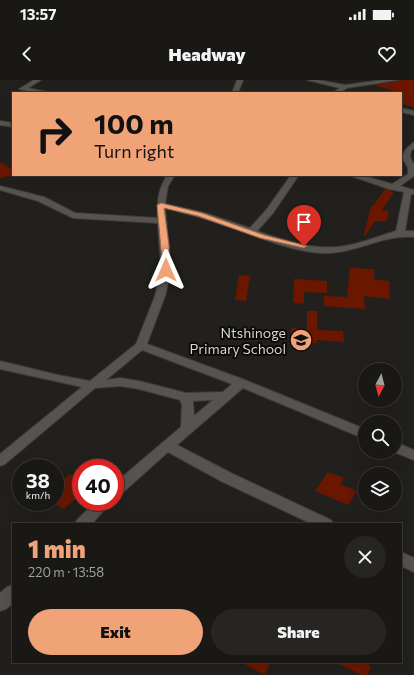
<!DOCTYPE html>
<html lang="en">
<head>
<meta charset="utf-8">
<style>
  :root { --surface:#1a1815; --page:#272522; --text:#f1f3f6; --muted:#9fa0a0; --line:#383734; --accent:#efa377 }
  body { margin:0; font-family:Commissioner,sans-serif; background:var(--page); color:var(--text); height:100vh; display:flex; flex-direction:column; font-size:15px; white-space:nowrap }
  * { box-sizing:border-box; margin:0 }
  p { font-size:13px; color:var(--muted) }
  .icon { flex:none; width:22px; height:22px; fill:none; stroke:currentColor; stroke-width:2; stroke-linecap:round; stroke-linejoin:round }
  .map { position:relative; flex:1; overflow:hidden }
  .side { position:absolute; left:12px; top:443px; width:390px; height:140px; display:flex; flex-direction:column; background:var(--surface); border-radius:0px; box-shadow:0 4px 16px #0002,0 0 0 1px var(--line) }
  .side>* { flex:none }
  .banner { position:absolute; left:12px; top:12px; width:390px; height:84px; border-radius:0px; box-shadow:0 4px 16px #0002,0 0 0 1px var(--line); background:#efa377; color:#111; overflow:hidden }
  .needle { width:26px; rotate:187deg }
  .buttons { position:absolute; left:358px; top:283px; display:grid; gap:8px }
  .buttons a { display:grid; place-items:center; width:44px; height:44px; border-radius:50%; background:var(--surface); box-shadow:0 4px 16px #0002,0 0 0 1px var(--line); font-size:20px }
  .speed { position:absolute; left:12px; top:379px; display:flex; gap:8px; font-size:20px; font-weight:700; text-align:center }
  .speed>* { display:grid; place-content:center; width:52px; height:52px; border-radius:50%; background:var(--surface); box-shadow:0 4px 16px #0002,0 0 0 1px var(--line); line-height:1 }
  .speed small { font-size:10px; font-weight:400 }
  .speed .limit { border:6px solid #d22; background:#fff; color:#111 }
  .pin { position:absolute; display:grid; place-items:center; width:34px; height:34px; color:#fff; margin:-41px -17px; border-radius:50% 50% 50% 0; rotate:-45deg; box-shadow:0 0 4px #0007 }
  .pin .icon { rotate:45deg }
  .me { position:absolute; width:44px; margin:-22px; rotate:0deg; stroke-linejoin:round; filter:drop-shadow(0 0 3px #0008) }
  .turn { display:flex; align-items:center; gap:14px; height:84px; padding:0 16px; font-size:18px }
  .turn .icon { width:52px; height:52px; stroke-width:2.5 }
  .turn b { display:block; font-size:28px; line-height:34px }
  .round { display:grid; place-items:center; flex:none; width:42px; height:42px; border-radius:21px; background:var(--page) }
  .summary { display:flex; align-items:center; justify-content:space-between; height:68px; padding:0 16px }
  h1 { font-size:24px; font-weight:800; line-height:30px; color:var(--accent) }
  .button { display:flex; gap:8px; margin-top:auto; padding:8px 16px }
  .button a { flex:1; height:46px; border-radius:24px; background:var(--accent); color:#111; font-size:16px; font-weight:800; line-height:46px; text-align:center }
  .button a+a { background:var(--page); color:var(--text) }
  .status { display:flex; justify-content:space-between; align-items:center; height:28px; padding:0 20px; background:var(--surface); direction:ltr }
  .status svg { height:11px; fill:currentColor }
  header { display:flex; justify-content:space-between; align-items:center; height:52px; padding:0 16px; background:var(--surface); font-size:18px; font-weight:800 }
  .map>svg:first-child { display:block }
</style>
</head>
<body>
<div class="status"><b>13:57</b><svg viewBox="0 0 49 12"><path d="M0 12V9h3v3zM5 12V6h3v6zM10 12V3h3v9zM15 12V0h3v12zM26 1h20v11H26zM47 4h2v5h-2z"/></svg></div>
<header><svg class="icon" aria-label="back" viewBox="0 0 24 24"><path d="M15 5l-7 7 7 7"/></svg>Headway<svg class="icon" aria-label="heart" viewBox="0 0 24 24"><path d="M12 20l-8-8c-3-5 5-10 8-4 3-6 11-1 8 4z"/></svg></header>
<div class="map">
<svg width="414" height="595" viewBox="0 0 414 595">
  <rect width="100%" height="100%" fill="#22201c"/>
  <g fill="#6b1700">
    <path d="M399 0H414V27L401 24V13L374 5 398 1Z"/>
    <path d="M0 82 13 90V95L0 98Z"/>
    <path d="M385 109 394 112 382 130 389 131 386 142 375 141 365 156 364 155 371 126H373Z"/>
    <path d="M350 188 374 189V199L389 201 390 219 364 216 365 229 324 226V216L347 217Z"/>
    <path d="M239 195 250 196 246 221 235 220Z"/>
    <path d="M294 199 327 201V213L304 212V224L293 223Z"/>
    <path d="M307 231H317V250L343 251 344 262 317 260V263H307V260L291 259V248L307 249Z"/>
    <path d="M328 392 344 398 340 404 357 411 348 425 315 411Z"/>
    <path d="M70 394 81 400V414L64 429 55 424V407Z"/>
    <path d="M241 582H271L264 595Z"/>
    <path d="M334 582H363L371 586 368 595H362Z"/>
  </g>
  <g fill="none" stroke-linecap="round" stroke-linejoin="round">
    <g stroke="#3c3b38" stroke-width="2">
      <g id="minor">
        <path d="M34 0H41L28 8 52 13H37L19 9Z"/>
        <path d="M237 0H243L238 13H232Z"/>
        <path d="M307 0H318L345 5 383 0H398L347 8 339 13H332L340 8Z"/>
        <path d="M401 28 414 31V35L401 32Z"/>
        <path d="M0 41 13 43V47L0 45Z"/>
        <path d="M414 62V68L411 71 410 77 414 85V96L400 106 414 110V114H411L405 151H414V157C382 154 354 175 321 173 292 171 263 159 236 149 213 141 189 134 165 128L171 190 165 216 147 264 245 300 365 349V359L243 308 177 365 231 393 331 440 334 444H312L221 401 168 372 120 415 115 416V403L181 347 182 325 180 320 139 309 120 306 95 308 5 384 0 386V374L82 307 0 289V281L58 295 90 301 136 264 155 216 161 190 158 143 73 138 38 121 0 110V106L44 117 75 133 158 138C157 121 158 110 167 95H175L168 106 165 124 205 133 250 148 267 129 291 95H299L273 133 257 151C285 161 315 171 345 166 362 163 379 156 396 151L404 112 389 109 348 95H361L392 104 408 94V88L402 77 406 69ZM142 270 232 304 223 312 186 313 139 301 120 298 106 300ZM213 320 194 336 193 321Z"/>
        <path d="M395 362 414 370V380L394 372Z"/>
        <path d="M95 422H111L92 444H74L77 440Z"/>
        <path d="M401 472 414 478V492L401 486Z"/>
        <path d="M13 505V523L6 529 0 531V513L7 507Z"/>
      </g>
    </g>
    <use href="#minor" fill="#575450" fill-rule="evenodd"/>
  </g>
  <path fill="#efa377" stroke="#9b6a4d" d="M161 123 202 133 264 155 307 166 304 168 260 158 198 136 164 128 169 166V190L168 191H163L157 125Z"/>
  <defs>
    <g id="school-disc" transform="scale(1.15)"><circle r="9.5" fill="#efa377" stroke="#0b0a08"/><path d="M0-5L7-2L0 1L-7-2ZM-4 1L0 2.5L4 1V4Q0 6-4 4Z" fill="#111"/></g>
  </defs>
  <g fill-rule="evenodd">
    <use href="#school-disc" x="301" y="260"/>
  </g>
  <g text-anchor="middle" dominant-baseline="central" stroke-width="4" stroke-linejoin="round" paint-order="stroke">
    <g font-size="14" fill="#d6d5d2" stroke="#0b0a08" text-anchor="end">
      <text x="286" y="252">Ntshinoge<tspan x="286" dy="16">Primary School</tspan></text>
    </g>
  </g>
</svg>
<div class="buttons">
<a><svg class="needle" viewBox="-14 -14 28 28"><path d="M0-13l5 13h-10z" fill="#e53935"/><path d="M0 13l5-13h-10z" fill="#9fa0a0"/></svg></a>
<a><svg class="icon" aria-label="search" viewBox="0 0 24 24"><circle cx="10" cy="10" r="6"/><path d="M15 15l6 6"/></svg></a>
<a><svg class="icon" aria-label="layers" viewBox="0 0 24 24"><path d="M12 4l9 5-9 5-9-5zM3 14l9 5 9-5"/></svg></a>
</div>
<div class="speed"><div>38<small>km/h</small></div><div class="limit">40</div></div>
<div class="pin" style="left:304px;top:166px;background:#d93025"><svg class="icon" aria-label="arrive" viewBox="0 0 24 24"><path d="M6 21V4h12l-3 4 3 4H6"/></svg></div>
<svg class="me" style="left:166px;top:190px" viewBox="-20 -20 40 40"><path d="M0-17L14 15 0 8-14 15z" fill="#efa377" stroke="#fff" stroke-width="4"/></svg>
<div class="banner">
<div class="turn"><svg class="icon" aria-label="right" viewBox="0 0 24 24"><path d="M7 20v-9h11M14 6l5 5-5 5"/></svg><div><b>100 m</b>Turn right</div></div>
</div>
<section class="side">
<div class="summary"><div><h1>1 min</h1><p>220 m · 13:58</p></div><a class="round"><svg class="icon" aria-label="close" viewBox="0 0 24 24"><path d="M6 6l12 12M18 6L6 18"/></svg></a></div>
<div class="button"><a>Exit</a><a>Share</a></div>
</section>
</div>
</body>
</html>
